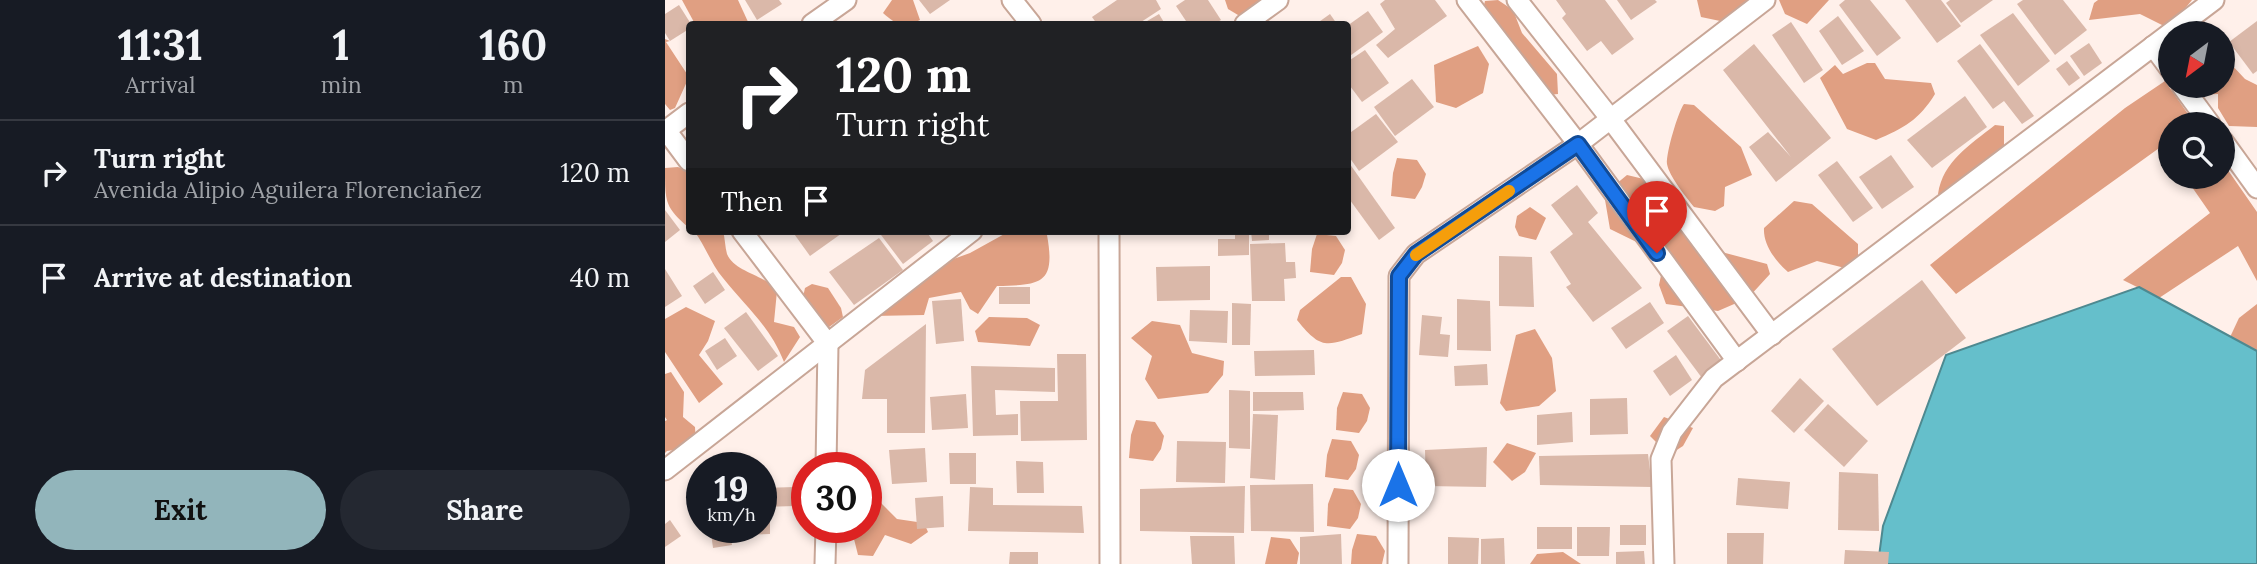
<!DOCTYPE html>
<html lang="en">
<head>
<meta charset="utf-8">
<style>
  :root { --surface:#171b24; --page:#242831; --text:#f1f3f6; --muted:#9ea1a6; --line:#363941; --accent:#92b5bb }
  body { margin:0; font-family:Lora,serif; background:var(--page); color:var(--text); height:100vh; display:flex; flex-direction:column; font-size:26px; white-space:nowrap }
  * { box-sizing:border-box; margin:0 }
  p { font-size:23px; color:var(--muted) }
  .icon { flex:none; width:38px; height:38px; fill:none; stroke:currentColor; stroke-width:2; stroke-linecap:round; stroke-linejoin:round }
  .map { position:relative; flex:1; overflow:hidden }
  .details { display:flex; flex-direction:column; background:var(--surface); width:665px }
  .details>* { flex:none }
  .top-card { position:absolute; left:21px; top:21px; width:665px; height:214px; border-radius:7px; box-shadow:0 4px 10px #0003; background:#202124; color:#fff; overflow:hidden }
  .needle { width:46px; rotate:212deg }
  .fabs { position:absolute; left:1493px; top:21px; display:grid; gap:14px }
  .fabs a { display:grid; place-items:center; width:77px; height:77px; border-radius:50%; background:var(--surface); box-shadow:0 4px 10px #0003; font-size:35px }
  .speed { position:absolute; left:21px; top:452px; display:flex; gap:14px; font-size:35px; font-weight:700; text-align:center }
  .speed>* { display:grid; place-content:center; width:91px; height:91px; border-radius:50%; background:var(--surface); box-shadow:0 4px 10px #0003; line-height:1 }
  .speed small { font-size:18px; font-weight:400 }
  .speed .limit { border:10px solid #d22; background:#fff; color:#111 }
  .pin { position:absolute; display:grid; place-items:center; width:60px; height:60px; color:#fff; margin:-72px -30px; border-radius:50% 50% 50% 0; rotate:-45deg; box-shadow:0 0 7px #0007 }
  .pin .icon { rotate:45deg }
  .me { position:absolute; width:77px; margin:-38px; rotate:0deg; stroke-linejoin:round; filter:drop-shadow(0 0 5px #0008) }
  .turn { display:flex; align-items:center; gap:24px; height:147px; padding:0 35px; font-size:32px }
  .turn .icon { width:91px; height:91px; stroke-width:2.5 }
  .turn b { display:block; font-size:49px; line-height:60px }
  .then { display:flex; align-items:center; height:66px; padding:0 35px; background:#0003; gap:14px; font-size:26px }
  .eta { display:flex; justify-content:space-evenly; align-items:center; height:119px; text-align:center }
  .eta b { font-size:42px; font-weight:700; line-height:49px }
  .primary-button { display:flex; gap:14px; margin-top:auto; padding:14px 35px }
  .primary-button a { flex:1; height:80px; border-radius:42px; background:var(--accent); color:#111; font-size:28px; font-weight:700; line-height:80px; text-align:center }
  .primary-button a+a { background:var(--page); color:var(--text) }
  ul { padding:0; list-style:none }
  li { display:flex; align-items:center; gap:21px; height:105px; padding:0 35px; border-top:2px solid var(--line) }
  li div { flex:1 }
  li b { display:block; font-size:26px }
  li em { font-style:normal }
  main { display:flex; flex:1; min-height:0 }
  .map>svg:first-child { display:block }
</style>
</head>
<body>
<main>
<section class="details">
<div class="eta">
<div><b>11:31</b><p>Arrival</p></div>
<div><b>1</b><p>min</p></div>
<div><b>160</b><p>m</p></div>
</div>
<ul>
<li><svg class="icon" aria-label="right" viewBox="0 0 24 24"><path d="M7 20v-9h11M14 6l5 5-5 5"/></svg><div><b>Turn right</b><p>Avenida Alipio Aguilera Florenciañez</p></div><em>120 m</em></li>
<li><svg class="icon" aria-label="arrive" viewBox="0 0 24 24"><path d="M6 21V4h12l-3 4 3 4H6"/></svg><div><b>Arrive at destination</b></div><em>40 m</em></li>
</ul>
<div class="primary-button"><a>Exit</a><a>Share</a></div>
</section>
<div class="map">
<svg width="1592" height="564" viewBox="0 0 1592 564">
  <rect width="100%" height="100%" fill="#fff0ea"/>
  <g fill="#e09f82">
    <path d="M17 0H73L84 24H30Z"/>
    <path d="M227 0H248L255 20C237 29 232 25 218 13Z"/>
    <path d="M560 0H603L578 18 563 9Z"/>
    <path d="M833 0 848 10 857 33 892 74 893 94 883 95 815 21 820 1Z"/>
    <path d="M1032 0H1085L1060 22 1036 17Z"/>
    <path d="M1114 0H1164L1142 24 1120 14Z"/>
    <path d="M1433 0H1527L1513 17 1499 26 1475 14 1424 20 1429 3Z"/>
    <path d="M0 39 5 41 1 42 24 77 10 108 5 110 0 104Z"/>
    <path d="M813 46 824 64 818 93 791 108 771 102 769 65Z"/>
    <path d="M1558 62H1564L1580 79 1592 85V127L1564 126 1553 108V94L1532 95 1529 86H1558Z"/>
    <path d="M1202 63H1210L1220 79 1266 83 1270 94C1254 120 1239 128 1211 140L1182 129 1155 78 1170 65 1178 74Z"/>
    <path d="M1500 81 1530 124H1505V157L1497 146 1291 294 1265 265 1460 108Z"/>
    <path d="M1019 104 1029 105 1076 147 1087 175 1060 187 1059 206 1050 211 1029 207C1021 197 1004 176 1002 164 1001 153 1013 112 1019 104Z"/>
    <path d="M1330 125 1339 126V146L1294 193 1273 194C1278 161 1305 145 1330 125Z"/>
    <path d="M732 158 752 160 761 174 757 187 750 199 726 196 728 173Z"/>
    <path d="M1558 163 1592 212V281L1573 246 1494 298 1458 280 1545 213 1520 177H1558Z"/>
    <path d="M13 167 24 172V228C0 207 0 203 0 168Z"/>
    <path d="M962 175 983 180 1049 250 1102 264 1105 274 1083 298 1053 311 1001 304 994 285 1000 256 945 229 939 194Z"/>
    <path d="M1129 201 1147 204 1193 244V265L1184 269 1152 261 1123 272C1110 261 1098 244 1099 228Z"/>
    <path d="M865 207 881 218 871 240 854 236 850 227 852 216Z"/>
    <path d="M29 231H58C60 238 60 247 62 254 70 273 100 274 112 291L109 322 129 327 135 337 119 362C105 326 81 307 58 278 46 264 40 245 29 231Z"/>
    <path d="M372 231 382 235C391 284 376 285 332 286L313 314 305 309 296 292 264 298 259 315 208 316 272 265 305 253 343 232Z"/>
    <path d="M652 234 671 236 680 250 677 263 669 275 645 272 647 249Z"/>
    <path d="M676 277H686L701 304 697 334C662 346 657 351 632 320L635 310Z"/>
    <path d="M147 284 163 288 176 308 178 317 160 330 138 297 140 288Z"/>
    <path d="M1592 304V373L1558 352 1574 318Z"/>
    <path d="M21 307 50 321 43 341 34 355 58 384 34 403 0 352V319Z"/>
    <path d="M324 317 362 318 375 325 365 346 313 342 310 331Z"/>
    <path d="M487 321 515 325 527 353 559 361 558 375 543 393 493 399 480 379 487 356 466 338Z"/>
    <path d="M870 329 887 358 891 391 874 406 841 411 835 403 851 335Z"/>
    <path d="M6 372 19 392 18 417 30 427 31 447 2 451 0 453V421L2 420 0 417V374Z"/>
    <path d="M678 392 697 394 705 408 702 421 694 433 671 430 672 408Z"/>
    <path d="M999 417 1028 428 1018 446 1004 455 985 436Z"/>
    <path d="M471 420 490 422 499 436 496 449 488 461 464 458 466 435Z"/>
    <path d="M667 439 686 441 694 455 691 469 683 480 660 477 662 455Z"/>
    <path d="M842 443 871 453 860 472 847 481 828 462Z"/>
    <path d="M201 488 232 519 259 523 263 532 246 544 220 535 208 556 193 555 186 527H201Z"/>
    <path d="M669 488 688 490 696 504 693 518 685 529 662 526 663 504Z"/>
    <path d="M692 534 711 536 720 551 717 564H686L687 550Z"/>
    <path d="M606 537 625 539 634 553 632 564H600Z"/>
    <path d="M898 552 916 564H865L872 554Z"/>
  </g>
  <path fill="#65bfcb" stroke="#4e8990" stroke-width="2" d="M1474 287 1592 351V564H1213L1218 526 1281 355Z"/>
  <g fill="#dab8a9">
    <path d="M80 0H114L117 4 92 20Z"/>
    <path d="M254 0H285L265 14Z"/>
    <path d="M452 0H491L496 9 473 24H432L427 17Z"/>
    <path d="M520 0H543L556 20 549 24H523L511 6Z"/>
    <path d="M720 0H770L782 16 723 58 711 45 730 29 715 4Z"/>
    <path d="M891 0H940L969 39 947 55 936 41 922 51 897 18 901 14Z"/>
    <path d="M952 0H990L992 2 966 20Z"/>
    <path d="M1180 0H1205L1236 38 1212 56 1174 5Z"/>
    <path d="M1240 0H1276L1296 26 1272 43Z"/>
    <path d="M1285 0H1328L1296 23 1281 3Z"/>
    <path d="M1358 0H1398L1422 30 1390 55 1352 4Z"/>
    <path d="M14 5 26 24 24 29 5 41 0 33V14Z"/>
    <path d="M703 11 718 32 682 58V26Z"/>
    <path d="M1348 13 1385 61 1353 86 1315 35Z"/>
    <path d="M494 14 500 24H477Z"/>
    <path d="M665 14 672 24H651Z"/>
    <path d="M1173 16 1199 51 1177 65 1154 31Z"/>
    <path d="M1592 21V71L1588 74 1564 42Z"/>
    <path d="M1126 22 1158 70 1139 83 1107 35Z"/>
    <path d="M1424 43 1437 63 1419 76 1405 56Z"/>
    <path d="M1089 44 1166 138 1111 182 1084 147 1103 132 1126 157 1058 70Z"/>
    <path d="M1315 44 1369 116 1357 124 1339 101 1328 109 1292 61Z"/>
    <path d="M700 50 724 83 697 102 682 82V62Z"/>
    <path d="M1402 61 1415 78 1404 86 1391 69Z"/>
    <path d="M747 79 769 107 730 136 709 107Z"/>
    <path d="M1300 96 1322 127 1267 168 1242 140Z"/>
    <path d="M711 114 733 142 694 171 682 154V135Z"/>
    <path d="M1226 155 1249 187 1217 209 1194 177Z"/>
    <path d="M682 160 730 228 714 240 682 196Z"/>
    <path d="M1172 161 1208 208 1188 222 1153 175Z"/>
    <path d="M912 185 933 213 923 222 977 288 928 322 901 287 906 284 885 252 908 234 886 205Z"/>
    <path d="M0 210 15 230 0 242Z"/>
    <path d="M127 231H180L145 256Z"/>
    <path d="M213 231H261L268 241 238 264Z"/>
    <path d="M570 231H584V255L553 256V239H570Z"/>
    <path d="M586 231H604V240L587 241Z"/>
    <path d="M214 238 238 270 189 305 164 272Z"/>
    <path d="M620 243 621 262H630L631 278 619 279 620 301H587L585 244Z"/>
    <path d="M834 256 867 257 869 307 834 306Z"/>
    <path d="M545 266V300L492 301 491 267Z"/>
    <path d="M0 269 17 296 0 307Z"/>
    <path d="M48 272 60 290 40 304 28 286Z"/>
    <path d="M1257 280 1301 338 1212 406 1167 349Z"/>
    <rect x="334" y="287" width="31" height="17"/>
    <path d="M296 299 299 341 271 344 267 301Z"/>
    <path d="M792 299 825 301 826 351 792 350Z"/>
    <path d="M985 302 999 323 961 349 946 328Z"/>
    <path d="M567 303 586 304 585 345H567Z"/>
    <path d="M525 310 563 311 562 343 524 341Z"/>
    <path d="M81 312 113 356 93 371 59 328Z"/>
    <path d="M757 315 777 317 775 334 785 335 783 357 754 355Z"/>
    <path d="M1023 316 1058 363 1037 378 1002 331Z"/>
    <path d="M261 324 260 433H222V399H197L200 370Z"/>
    <path d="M60 338 72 356 52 370 40 351Z"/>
    <path d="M649 350 650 375 590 376 589 351Z"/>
    <path d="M392 354H421L422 440 356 441 355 401H393Z"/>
    <path d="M1011 355 1027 380 1005 396 988 371Z"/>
    <path d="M822 364 823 385 790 386 789 366Z"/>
    <path d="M306 366 390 368V392L330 390 331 415 353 414V435L308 436Z"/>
    <path d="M1135 378 1159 401 1129 433 1106 411Z"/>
    <path d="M564 390 585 391V449L564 448Z"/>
    <path d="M588 392H638L639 410 588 411Z"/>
    <path d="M301 394 303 428 267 430 265 397Z"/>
    <path d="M962 398 963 434 925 435V399Z"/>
    <path d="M1163 404 1203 441 1179 467 1139 430Z"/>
    <path d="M907 412 908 442 872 445V415Z"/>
    <path d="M588 414 613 415 610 480 585 478Z"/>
    <path d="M512 441 561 442 560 483 511 482Z"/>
    <path d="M822 447 821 487 761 486 760 450Z"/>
    <path d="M260 448 262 482 227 484 224 450Z"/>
    <path d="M284 453H311V484H285Z"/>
    <path d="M983 454 987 487 875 485 874 456Z"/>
    <path d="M351 461 378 462 379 493H352Z"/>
    <path d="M1174 472 1213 474 1214 531 1173 530Z"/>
    <path d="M1073 478 1125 482 1123 509 1071 505Z"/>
    <path d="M648 484 649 532 586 531 585 485Z"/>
    <path d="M580 486 579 533 475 531V489Z"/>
    <path d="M130 487V506L96 507V488Z"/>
    <path d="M305 487 328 488V505L417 506 419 533 303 531Z"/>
    <path d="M278 496 279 527 252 529 250 498Z"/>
    <path d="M105 509V534L74 535 73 527H96V510Z"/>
    <path d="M5 520 16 536 0 547V524Z"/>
    <rect x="955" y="525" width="26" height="20"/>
    <rect x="872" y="527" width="35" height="22"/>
    <path d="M912 527H945L944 556H912Z"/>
    <path d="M64 531 67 545 48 548 46 533Z"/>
    <path d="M1062 533H1099L1098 564H1062Z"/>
    <path d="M676 534 677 564H635V537Z"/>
    <path d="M525 536H569L570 564H527Z"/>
    <path d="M783 537 814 538 813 564H783Z"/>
    <path d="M839 538 840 564H816V539Z"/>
    <path d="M1180 550 1224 552 1223 564H1179Z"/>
    <path d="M979 551 980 564H951V552Z"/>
    <path d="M345 552H373V564H344Z"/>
  </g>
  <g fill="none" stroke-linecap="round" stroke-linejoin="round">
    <g stroke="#c8a697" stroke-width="23">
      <g id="street">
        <path d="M347 0 366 24"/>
        <path d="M802 0 913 144 1072 361"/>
        <path d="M852 0 945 118 1107 335"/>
        <path d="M147 24 181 0"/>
        <path d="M580 24 613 0"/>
        <path d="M1488 46 1505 69"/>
        <path d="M1517 86 1545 124"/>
        <path d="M0 129 24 161"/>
        <path d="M0 131 24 113"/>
        <path d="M1558 141 1592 188"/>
        <path d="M77 231 163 344 161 467"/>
        <path d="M444 231 445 564"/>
        <path d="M0 470 307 231"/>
        <path d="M160 564 161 527"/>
        <path d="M733 564 734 276 751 254 913 144 1100 0"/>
        <path d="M999 564 996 459 1007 432 1049 378 1549 0"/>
      </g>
    </g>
    <use href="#street" stroke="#fff" stroke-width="19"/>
  </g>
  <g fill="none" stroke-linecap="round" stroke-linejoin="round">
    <g stroke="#114b97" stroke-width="18">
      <path id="route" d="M733 485 734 276 751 254 913 144 992 253"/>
    </g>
    <use href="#route" stroke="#1a73e8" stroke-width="12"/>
    <path stroke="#f59e0b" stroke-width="12" d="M751 255 844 191"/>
  </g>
</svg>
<div class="fabs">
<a><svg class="needle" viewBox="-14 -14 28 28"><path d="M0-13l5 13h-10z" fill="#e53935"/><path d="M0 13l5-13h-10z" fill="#9ea1a6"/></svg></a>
<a><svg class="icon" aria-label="search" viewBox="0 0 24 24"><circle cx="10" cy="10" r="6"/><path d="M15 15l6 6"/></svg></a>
</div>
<div class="speed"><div>19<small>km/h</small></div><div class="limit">30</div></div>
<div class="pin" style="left:992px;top:253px;background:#d93025"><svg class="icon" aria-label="arrive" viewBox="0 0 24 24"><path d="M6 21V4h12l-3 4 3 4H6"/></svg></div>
<svg class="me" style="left:733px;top:485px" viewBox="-20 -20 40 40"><circle r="19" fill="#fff"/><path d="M0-13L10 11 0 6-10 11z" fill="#1a73e8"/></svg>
<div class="top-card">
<div class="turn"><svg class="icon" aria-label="right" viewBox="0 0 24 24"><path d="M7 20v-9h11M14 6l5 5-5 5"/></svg><div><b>120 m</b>Turn right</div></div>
<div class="then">Then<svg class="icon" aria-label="arrive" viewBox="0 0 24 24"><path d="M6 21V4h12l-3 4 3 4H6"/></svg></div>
</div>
</div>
</main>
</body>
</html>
